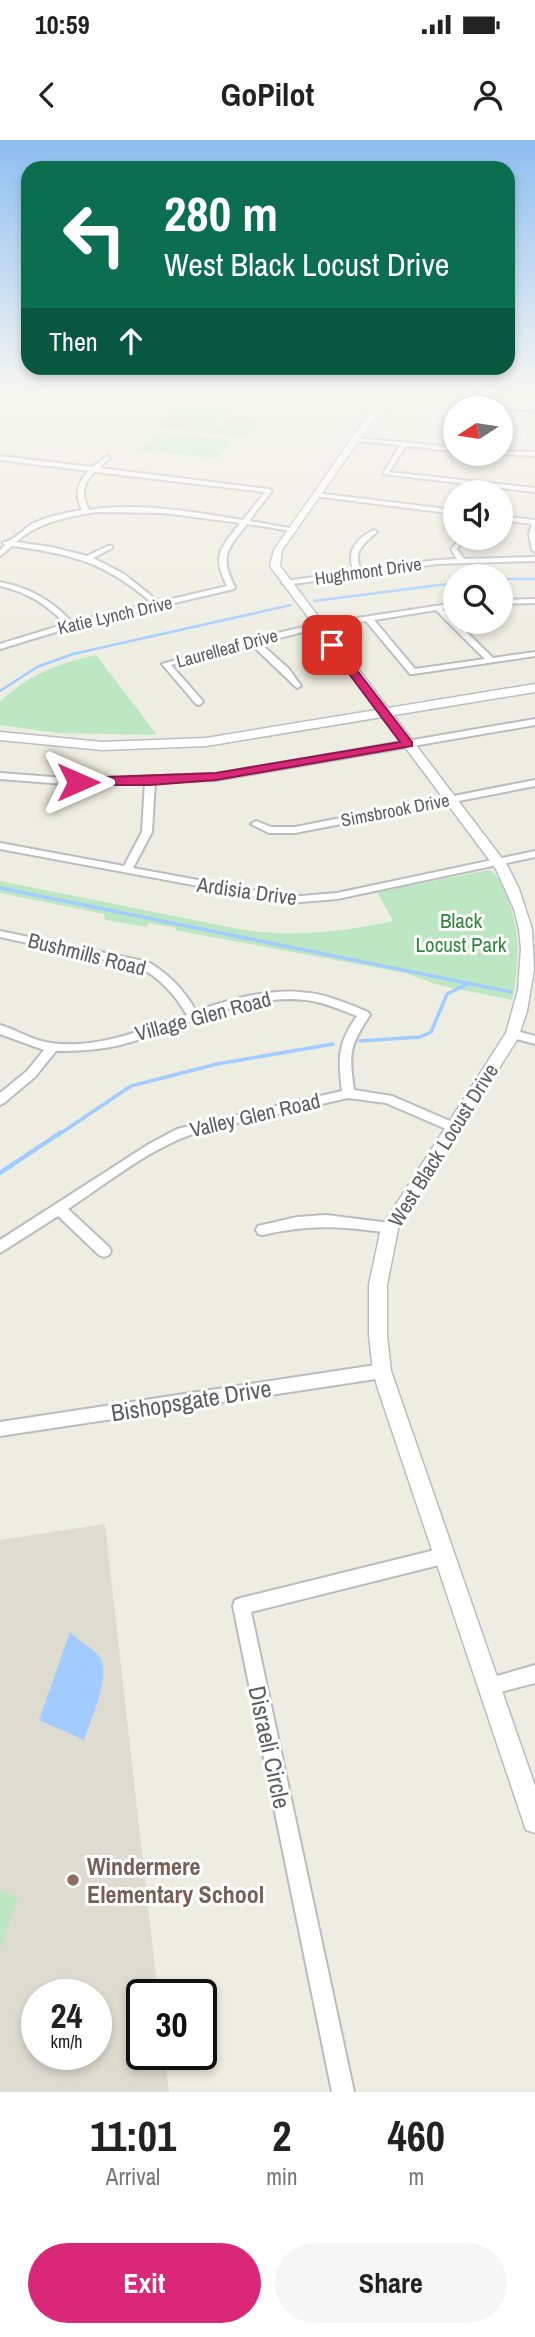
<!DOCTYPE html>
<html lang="en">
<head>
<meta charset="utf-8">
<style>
  :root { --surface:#fff; --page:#f6f6f6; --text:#222; --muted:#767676; --accent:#db2777 }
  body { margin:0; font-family:"Archivo Narrow",sans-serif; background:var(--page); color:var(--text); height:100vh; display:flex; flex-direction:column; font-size:26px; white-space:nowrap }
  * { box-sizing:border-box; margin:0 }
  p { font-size:23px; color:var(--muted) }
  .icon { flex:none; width:38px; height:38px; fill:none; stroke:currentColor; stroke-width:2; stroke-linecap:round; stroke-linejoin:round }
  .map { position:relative; height:1952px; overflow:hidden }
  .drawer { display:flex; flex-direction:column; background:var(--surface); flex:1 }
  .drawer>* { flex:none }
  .guide { position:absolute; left:21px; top:21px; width:494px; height:214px; border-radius:21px; box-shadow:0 4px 10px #0003; background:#0b6e4f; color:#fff; overflow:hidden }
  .needle { width:46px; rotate:258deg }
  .fabs { position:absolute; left:443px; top:256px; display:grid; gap:14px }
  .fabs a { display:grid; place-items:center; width:70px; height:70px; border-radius:50%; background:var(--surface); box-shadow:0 4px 10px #0003; font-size:35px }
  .speed { position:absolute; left:21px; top:1839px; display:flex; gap:14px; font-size:35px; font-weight:700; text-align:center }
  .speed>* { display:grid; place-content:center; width:91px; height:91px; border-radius:50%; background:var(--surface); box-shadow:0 4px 10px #0003; line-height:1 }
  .speed small { font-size:18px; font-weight:400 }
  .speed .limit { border:4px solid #111; border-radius:10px; background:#fff; color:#111 }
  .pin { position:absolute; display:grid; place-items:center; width:60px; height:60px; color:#fff; margin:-30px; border-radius:14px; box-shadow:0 4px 10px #0006 }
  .me { position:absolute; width:77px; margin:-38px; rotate:90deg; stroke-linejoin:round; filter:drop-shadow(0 0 5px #0008) }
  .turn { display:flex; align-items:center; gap:24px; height:147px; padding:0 28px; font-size:32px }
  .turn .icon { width:91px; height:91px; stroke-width:2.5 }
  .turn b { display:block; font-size:49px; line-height:60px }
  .then { display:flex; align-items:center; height:66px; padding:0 28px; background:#0003; gap:14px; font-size:26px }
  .eta { display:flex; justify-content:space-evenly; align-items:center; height:119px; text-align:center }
  .eta b { font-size:42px; font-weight:700; line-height:49px }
  .button { display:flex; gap:14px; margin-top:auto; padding:14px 28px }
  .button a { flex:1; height:80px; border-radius:42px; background:var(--accent); color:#fff; font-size:28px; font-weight:700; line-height:80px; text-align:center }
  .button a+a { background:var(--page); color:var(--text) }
  .status { display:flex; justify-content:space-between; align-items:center; height:49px; padding:0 35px; background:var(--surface); direction:ltr }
  .status svg { height:19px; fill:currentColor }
  header { display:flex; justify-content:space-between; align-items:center; height:91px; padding:0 28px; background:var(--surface); font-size:32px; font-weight:700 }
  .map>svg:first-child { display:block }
</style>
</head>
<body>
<div class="status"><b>10:59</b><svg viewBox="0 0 49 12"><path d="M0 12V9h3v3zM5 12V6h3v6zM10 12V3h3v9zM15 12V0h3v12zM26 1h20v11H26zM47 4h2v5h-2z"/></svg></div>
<header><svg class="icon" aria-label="back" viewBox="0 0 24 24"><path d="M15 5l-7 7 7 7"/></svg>GoPilot<svg class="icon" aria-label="person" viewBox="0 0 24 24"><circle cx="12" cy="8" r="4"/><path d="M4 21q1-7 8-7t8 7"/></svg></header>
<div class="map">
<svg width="535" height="1952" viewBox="0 0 535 1952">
  <rect width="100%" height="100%" fill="#eeede2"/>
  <path fill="#dedcd1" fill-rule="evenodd" d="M105 1384 158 1855H142V1914L165 1915 169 1952H0V1400ZM37 1855H96V1914H37Z"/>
  <g fill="#bde7c2">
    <path d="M186 261 233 267 208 293 158 287Z"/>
    <path d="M231 275 263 279 246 297 213 293Z"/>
    <path d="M157 292 233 301 217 319 138 310Z"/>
    <path d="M96 515 157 595 58 593 0 585V562C28 535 58 523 96 515Z"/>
    <path d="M489 730C498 735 502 743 505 752 521 788 520 821 512 860L438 845 405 833 175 790 176 788 149 783 146 787 105 780 104 774 0 753V741L244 790C296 797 342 792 393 781L377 752Z"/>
    <path d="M0 1751 18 1758 0 1809Z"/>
  </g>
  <path fill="#a2ccff" d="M70 1492C79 1501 91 1507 99 1516 113 1533 90 1581 84 1600L39 1580Z"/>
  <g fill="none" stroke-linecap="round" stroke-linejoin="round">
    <g stroke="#a2ccff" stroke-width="2.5">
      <path d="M500 439H535"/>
      <path d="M314 461 455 443"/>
      <path d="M0 551 37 527 73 514 291 465"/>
    </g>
    <g stroke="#a2ccff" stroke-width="3.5">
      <path d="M0 748 511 852"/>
      <path d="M360 901 420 897 431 892 447 854 469 843"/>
      <path d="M58 995 131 946 217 924 333 904"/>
    </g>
    <path stroke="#a2ccff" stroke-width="4.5" d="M0 1033 60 993"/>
    <g stroke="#babcc2" stroke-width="4">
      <g id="minor">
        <path d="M479 261 535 267V271L481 265 480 268H474Z"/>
        <path d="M354 298 455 307V311L406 306 389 332 535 348V352L383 334 400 305 356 301Z"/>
        <path d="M500 311 535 312V316L487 313H500Z"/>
        <path d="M0 316 92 327 107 316 110 318 99 328 269 349 272 351 249 381 295 389 292 391 247 384C227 410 219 416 235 447L234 449 72 487 0 509V504L65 484C47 464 27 452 0 446V442C30 448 51 460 72 482L152 463C105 422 72 414 12 406L0 416V410L5 405 3 403 4 402C14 401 23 389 32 384 48 376 66 373 82 370 75 354 76 344 89 331L0 320ZM95 332 265 352 243 380C193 372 139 362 89 370 81 354 82 344 95 332ZM96 372 163 373 240 383C221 409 211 414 227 446L159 462 124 434 93 418 112 408V406H108L87 416 51 407 16 402C39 382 66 377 96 372Z"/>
        <path d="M316 353 455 370V374L314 356 313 355Z"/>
        <path d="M500 376 535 380V412L532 410 529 394 532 384 500 380Z"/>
        <path d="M374 390 377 392C364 403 352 412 361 430L437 420 457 419 451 409 458 401 461 403 457 409 464 419 535 417V421L437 424 286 445 282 443 286 441 354 431C345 413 357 397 374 390Z"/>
        <path d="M535 459V463L500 464V460Z"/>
        <path d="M455 463V467L443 469 493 518 535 512V516L413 534H410L366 481 318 488 260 503 289 529 301 546 297 548 252 505 171 525 202 560 203 562 199 565 196 564 162 524 250 499 318 484ZM436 470 485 519 415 529 374 480Z"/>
        <path d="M535 579V585L216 640 155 642 152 692 133 728 289 757 337 753 535 711V717L337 759 289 763 0 709V703L124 726 142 692 145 642 78 645 0 639V633L78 639 216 634Z"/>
        <path d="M535 640V646L295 693H269L251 684 256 681 271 687H295Z"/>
        <path d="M0 791 148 822C169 834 184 850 196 871 231 859 272 847 310 853 330 856 349 864 368 872L370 875C349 907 349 913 354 950L392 956 457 984 459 987 457 990 453 992 386 963 348 958 202 991C155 1004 109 1042 68 1069L109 1107 111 1111 109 1115 104 1117 99 1115 58 1076 0 1113V1100L149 1004 177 989 342 951C338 919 337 904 357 876 341 870 324 862 306 860 241 853 181 889 120 905 99 910 78 911 56 911L35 937 4 963 0 965V953L27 931 44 910 0 894V885C14 889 27 897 41 901 89 913 142 890 187 875 175 855 161 839 141 828L0 797Z"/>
        <path d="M513 890 535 896V904L509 897 507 894Z"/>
        <path d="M326 1075 390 1083 395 1084 397 1088 395 1092 390 1093C344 1086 308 1084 263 1095L258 1094 256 1090 258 1086 297 1077Z"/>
        <path d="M382 1224 387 1226 389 1231 387 1236 382 1238 0 1296V1282Z"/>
        <path d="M443 1408 449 1410 451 1416 449 1422 443 1424 251 1472 354 1952H332L233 1466 235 1460 241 1458Z"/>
        <path d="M535 1525V1543L489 1555 483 1552 480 1546 483 1540Z"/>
      </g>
    </g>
    <g stroke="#babcc2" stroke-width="3">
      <path id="tertiary" d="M399 252H408L389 264 374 279 282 410 280 426 507 725 519 749 532 789 534 829 527 871 518 898 398 1089 387 1145V1195L391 1231 535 1646V1693L526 1690 523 1681 378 1249 373 1231 369 1195V1145L381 1088 506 893 518 850 521 809 519 789 514 769 496 729 270 426 274 410 368 275 383 260Z"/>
    </g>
    <g stroke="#bbbec5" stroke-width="3">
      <path id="secondary" d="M535 544V552L206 606 102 610 0 600V592L102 602 206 598Z"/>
    </g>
    <use href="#minor" fill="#fff" fill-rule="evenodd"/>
    <use href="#tertiary" fill="#fff" fill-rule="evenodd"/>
    <use href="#secondary" fill="#fff" fill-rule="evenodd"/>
  </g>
  <linearGradient id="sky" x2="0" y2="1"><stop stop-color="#8cbef1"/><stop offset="0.48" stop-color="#f7f7f2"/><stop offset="1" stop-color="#f7f7f2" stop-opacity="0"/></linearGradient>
  <rect width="535" height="525" fill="url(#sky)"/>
  <path fill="#db2777" stroke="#8e194d" stroke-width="2" d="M329 503H336L412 602V606L216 640 150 645H78L72 642 78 638 216 633 400 602 329 507Z"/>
  <circle fill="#8d6e63" stroke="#fff" stroke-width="2.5" cx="73" cy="1740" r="7"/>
  <g text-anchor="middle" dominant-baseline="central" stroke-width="6" stroke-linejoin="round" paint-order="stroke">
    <g font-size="18" fill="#5b5e64" stroke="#fff">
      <text transform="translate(368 431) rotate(-8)">Hughmont Drive</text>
      <text transform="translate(115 475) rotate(-13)">Katie Lynch Drive</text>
      <text transform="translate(227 508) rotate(-15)">Laurelleaf Drive</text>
      <text transform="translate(395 670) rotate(-11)">Simsbrook Drive</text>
    </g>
    <g font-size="21" fill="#5b5e64" stroke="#fff">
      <text transform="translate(247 751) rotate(8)">Ardisia Drive</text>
      <text transform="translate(87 814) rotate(14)">Bushmills Road</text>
      <text transform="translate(203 876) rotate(-15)">Village Glen Road</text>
      <text transform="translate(255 975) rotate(-13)">Valley Glen Road</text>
      <text transform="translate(443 1005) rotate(-58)">West Black Locust Drive</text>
    </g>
    <g font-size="21" fill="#30863e" stroke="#fff">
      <text x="461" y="780">Black<tspan x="461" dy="24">Locust Park</tspan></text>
    </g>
    <g font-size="24" fill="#5b5e64" stroke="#fff">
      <text transform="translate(191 1260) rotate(-9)">Bishopsgate Drive</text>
      <text transform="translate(270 1607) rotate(78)">Disraeli Circle</text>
    </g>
    <g font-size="24" font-weight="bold" fill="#785e54" stroke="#fff" text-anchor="start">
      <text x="87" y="1726">Windermere<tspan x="87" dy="28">Elementary School</tspan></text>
    </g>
  </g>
</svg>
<div class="fabs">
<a><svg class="needle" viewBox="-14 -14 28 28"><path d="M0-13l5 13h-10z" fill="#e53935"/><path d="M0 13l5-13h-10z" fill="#767676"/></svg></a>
<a><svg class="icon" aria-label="sound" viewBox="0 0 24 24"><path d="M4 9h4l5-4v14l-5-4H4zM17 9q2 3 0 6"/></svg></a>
<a><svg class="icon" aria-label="search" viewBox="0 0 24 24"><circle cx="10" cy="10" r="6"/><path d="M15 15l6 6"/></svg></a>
</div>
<div class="speed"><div>24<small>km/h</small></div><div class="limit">30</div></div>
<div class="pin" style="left:332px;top:505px;background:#d93025"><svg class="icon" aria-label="arrive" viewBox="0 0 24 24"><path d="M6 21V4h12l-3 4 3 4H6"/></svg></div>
<svg class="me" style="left:78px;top:642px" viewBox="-20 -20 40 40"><path d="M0-17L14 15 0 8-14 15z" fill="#db2777" stroke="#fff" stroke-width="4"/></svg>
<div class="guide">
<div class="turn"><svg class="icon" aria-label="left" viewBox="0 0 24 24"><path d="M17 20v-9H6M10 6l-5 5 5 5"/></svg><div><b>280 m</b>West Black Locust Drive</div></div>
<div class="then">Then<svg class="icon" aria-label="ahead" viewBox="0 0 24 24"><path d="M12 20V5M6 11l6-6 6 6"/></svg></div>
</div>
</div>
<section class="drawer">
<div class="eta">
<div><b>11:01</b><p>Arrival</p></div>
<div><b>2</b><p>min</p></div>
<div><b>460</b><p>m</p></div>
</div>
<div class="button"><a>Exit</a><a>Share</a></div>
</section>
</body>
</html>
